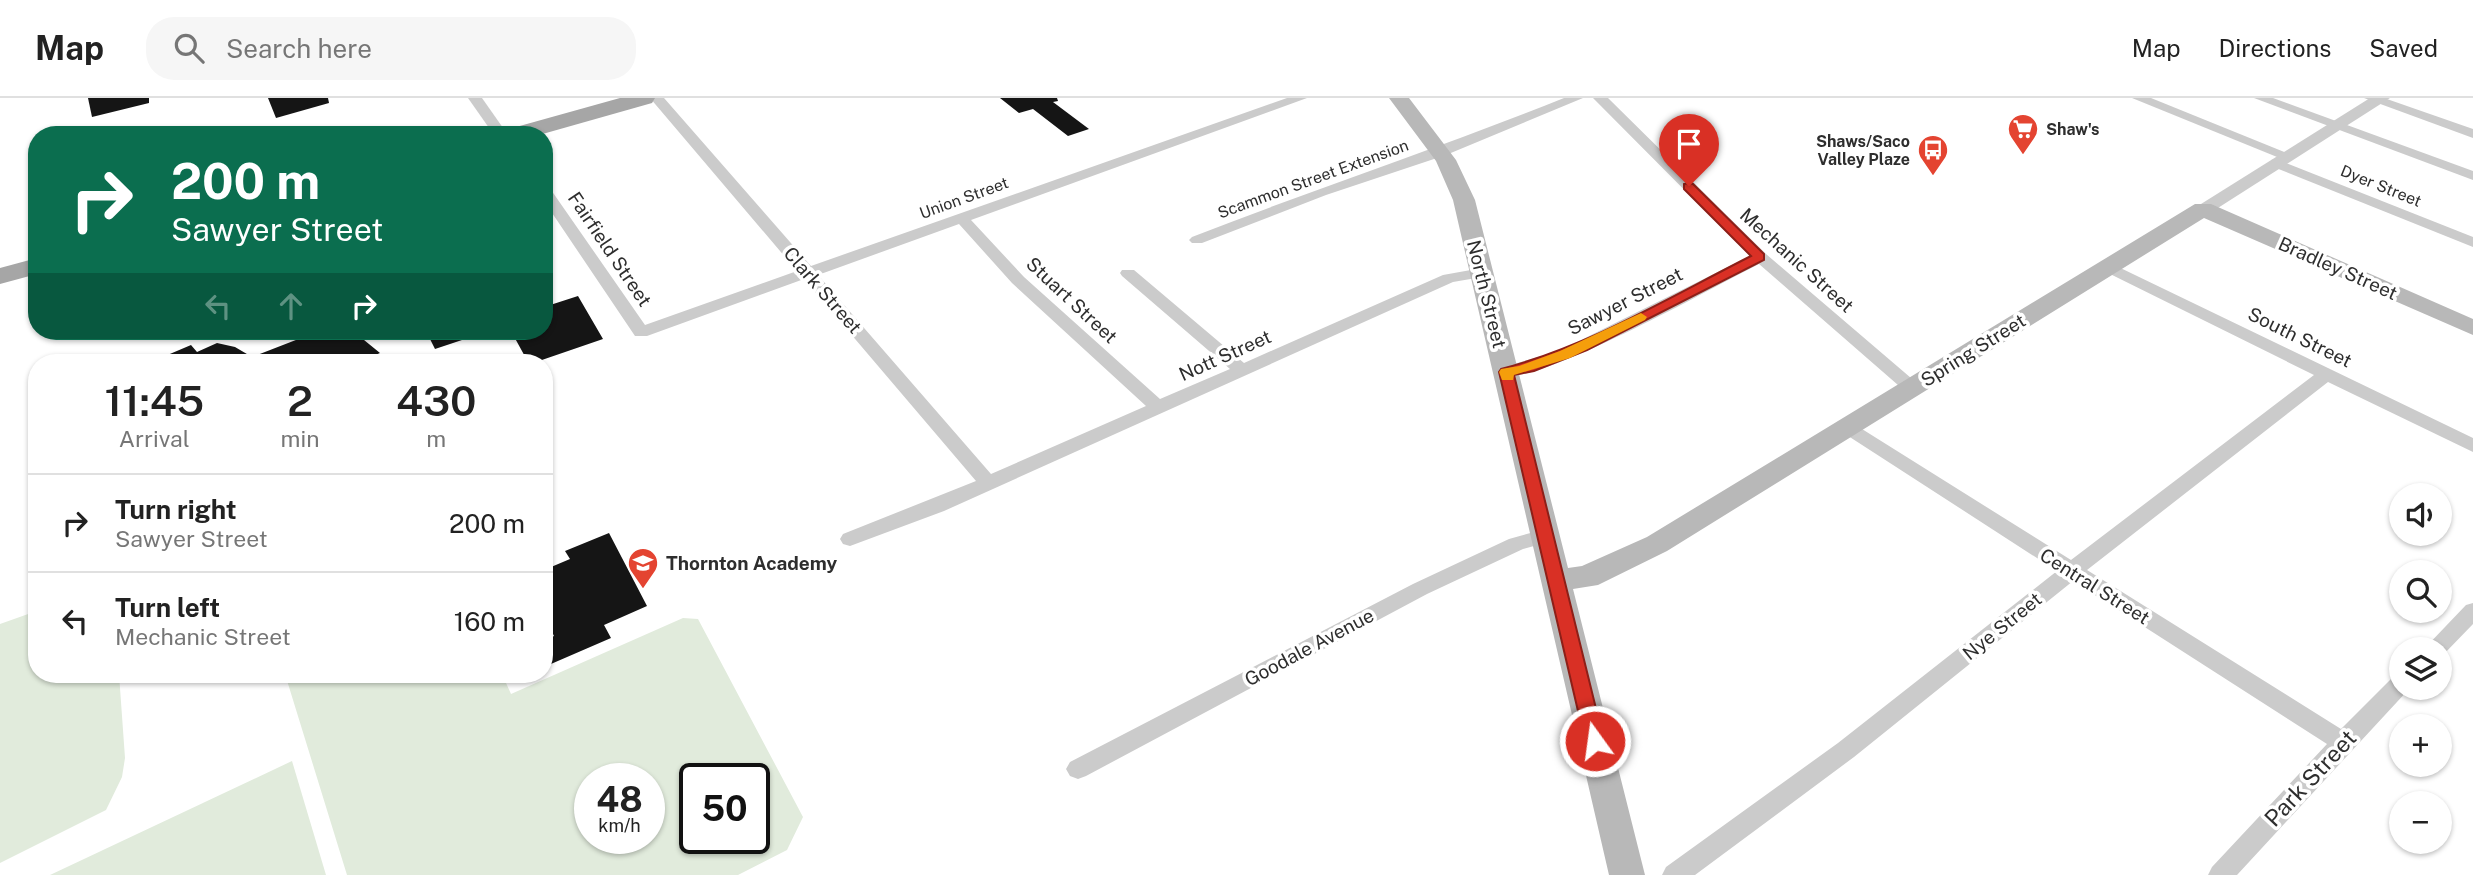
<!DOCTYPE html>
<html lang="en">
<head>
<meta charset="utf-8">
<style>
  :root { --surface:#fff; --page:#f6f6f6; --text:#222; --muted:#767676; --line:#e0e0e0 }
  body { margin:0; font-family:"Public Sans",sans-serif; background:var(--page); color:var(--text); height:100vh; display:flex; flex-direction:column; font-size:26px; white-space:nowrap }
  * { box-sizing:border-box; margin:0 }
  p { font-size:23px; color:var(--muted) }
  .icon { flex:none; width:38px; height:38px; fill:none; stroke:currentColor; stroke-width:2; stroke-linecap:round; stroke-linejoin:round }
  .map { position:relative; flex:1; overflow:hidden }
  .side { position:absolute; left:28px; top:256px; width:525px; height:329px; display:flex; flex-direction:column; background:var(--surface); border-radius:28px; box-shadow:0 2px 5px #0004 }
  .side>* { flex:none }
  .top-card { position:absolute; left:28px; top:28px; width:525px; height:214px; border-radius:28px; box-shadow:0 2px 5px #0004; background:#0b6e4f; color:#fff; overflow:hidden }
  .buttons { position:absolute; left:2389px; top:385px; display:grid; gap:14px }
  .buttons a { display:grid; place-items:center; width:63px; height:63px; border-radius:50%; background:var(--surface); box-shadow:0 2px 5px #0004; font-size:35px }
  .speed { position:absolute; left:574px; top:665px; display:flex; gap:14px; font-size:35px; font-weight:700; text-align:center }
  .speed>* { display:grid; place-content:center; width:91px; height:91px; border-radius:50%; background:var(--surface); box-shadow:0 2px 5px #0004; line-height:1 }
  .speed small { font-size:18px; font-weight:400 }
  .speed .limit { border:4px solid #111; border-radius:10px; background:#fff; color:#111 }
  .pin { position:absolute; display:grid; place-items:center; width:60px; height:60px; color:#fff; margin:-72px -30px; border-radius:50% 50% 50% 0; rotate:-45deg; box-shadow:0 0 7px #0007 }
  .pin .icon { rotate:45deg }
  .me { position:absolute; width:77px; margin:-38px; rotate:346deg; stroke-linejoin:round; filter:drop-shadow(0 0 5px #0008) }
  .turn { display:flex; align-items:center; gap:24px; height:147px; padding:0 28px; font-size:32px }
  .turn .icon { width:91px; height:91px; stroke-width:2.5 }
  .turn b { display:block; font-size:49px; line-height:60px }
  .lanes { display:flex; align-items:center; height:66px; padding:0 28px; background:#0003; justify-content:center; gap:35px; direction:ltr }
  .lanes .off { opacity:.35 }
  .eta { display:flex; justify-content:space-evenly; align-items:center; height:119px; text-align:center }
  .eta b { font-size:42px; font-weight:600; line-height:49px }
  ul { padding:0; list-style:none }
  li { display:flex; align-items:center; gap:21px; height:98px; padding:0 28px; border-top:2px solid var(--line) }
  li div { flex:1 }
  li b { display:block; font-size:26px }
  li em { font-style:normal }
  header { display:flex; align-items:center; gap:42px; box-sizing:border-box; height:98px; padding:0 35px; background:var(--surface); border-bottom:2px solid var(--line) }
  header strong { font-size:33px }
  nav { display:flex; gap:38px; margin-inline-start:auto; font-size:24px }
  .search { width:490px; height:63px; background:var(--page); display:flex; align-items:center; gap:18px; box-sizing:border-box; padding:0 24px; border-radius:28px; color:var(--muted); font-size:26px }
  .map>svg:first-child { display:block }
</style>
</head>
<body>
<header>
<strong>Map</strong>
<div class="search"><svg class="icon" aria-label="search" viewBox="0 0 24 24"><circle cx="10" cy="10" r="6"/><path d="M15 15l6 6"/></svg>Search here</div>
<nav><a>Map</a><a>Directions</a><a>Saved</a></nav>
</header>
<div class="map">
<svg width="2473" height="777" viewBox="0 0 2473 777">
  <rect width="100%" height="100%" fill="#fff"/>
  <g fill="#e1ebdc" fill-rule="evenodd">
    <path d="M37 509V576H119L125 660 122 679 106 712 0 765V526L31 515V511Z"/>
    <path d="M683 520 698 521 803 719 787 752 738 777H347L285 576H502L511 596ZM590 681H649V740H590ZM695 681H754V740H695Z"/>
    <path d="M292 663 326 777H50Z"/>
  </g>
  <g fill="#151515">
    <path d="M88 0H149V5L92 19Z"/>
    <path d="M268 0H328L329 5 276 20Z"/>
    <path d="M1000 0H1057L1058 3 1053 4 1089 31 1068 38 1033 11 1019 15Z"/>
    <path d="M578 198 603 241 536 264H528L511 233H544V209Z"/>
    <path d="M319 233H353L380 255 359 264H151L191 247 197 254 217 245 235 249 252 259Z"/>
    <path d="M426 233H482L483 235 435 251Z"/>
    <path d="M609 435 647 508 604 527 611 540 544 569V543L554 538 544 518V472L570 461 565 453Z"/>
  </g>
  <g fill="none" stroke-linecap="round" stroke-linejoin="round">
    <g fill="#cbcbcb" fill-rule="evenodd">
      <path d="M468 0H482L508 37H494Z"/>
      <path d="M650 0H664L811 168 1287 0H1307L971 122 1024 179 1160 301 1230 271 1122 178 1120 175 1122 172H1134L1244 265 1443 177 1482 170 1490 175 1488 178 1453 184 944 413 850 448 843 446 840 441 843 436 976 383 804 181 647 238H635L544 103V88L549 89 645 227 797 173ZM959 126 1012 185 1146 308 991 376 818 177Z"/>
      <path d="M1564 0H1583L1446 57 1326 97 1202 145H1192L1189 142 1192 139C1315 91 1441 49 1564 0Z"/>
      <path d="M1593 0H1608L1766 156 1918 286 1921 290 1918 294H1906L1759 166C1715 188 1538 288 1500 278L1497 274 1500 270 1559 253 1750 158Z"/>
      <path d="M2132 0H2151L2294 58 2292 61H2282Z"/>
      <path d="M2254 0H2273L2473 73V82Z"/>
      <path d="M2364 0H2384L2473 31V40Z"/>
      <path d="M2276 61 2473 139V149L2271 68V62Z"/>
      <path d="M2108 164 2473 340V354L2328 284 2087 472 2341 631 2393 579 2401 576V590L2409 591 2237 777H2208L2212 769 2327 646 2073 483 1854 659 1695 777H1662L1666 769 1838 645 2057 473 1842 334 1839 330 1842 326H1854L2071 462 2314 277 2102 172 2100 169Z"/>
      <path d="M1545 431 1552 433 1555 438 1552 443 1523 451 1427 496 1086 678 1078 681 1070 678 1066 671 1070 664 1413 486 1509 441Z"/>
      <path d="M2473 505V526L2443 557 2440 558V551H2424L2466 507Z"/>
    </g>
    <path fill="#cbcbcb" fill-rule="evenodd" d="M2370 0H2390L2210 115 2203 117 2193 111Z"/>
    <path fill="#b8b8b8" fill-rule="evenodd" d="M1389 0H1409L1456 62 1475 102 1568 470 1582 468 1647 439 2195 106H2211L2473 221V237L2204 120 1667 453 1598 487 1573 491 1645 777H1609L1453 102 1436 63Z"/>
    <g fill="#a6a6a6" fill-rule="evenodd">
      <path d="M620 0H655L652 5 539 37H502L505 32Z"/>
      <path d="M37 160V176L0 186V170Z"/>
    </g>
  </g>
  <path fill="#d93025" stroke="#8d1f18" stroke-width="2" d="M1689 85 1693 86 1764 156V162L1587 252 1534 273 1514 277 1604 643 1601 648 1595 651 1588 648 1585 643 1499 274 1501 271C1589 248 1670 199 1751 158L1684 91V86Z"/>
  <path fill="#f59e0b" d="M1641 215 1647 219 1645 222 1570 260 1514 277 1513 282H1502L1499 274 1501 271 1519 268 1560 253Z"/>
  <defs>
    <g id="supermarket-pin" transform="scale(1.575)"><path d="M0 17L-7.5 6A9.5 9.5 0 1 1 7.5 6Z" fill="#e44431" stroke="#fff"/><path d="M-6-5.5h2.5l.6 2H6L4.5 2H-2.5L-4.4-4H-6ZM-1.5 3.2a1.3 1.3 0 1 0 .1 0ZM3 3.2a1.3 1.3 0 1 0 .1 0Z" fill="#fff"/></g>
    <g id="bus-pin" transform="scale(1.575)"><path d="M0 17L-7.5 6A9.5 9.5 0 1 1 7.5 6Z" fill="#e44431" stroke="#fff"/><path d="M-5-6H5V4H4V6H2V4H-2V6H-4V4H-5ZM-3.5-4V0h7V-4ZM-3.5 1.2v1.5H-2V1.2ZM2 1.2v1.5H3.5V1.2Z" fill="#fff"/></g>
    <g id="school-pin" transform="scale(1.575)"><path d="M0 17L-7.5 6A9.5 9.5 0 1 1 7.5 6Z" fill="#e44431" stroke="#fff"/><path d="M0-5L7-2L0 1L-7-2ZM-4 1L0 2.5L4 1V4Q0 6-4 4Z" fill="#fff"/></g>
  </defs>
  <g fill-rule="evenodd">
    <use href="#supermarket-pin" x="2023" y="31"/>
    <use href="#bus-pin" x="1933" y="52"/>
    <use href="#school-pin" x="643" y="465"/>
  </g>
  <g text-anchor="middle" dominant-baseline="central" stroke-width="7" stroke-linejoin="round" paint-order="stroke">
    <g font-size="16" font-weight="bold" fill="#2e2e2e" stroke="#fff" text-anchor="start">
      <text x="2046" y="31">Shaw's</text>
      <text x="1910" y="43" text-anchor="end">Shaws/Saco<tspan x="1910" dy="18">Valley Plaze</tspan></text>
    </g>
    <g font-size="16" fill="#2e2e2e" stroke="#fff">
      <text transform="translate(1313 81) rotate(-20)">Scammon Street Extension</text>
      <text transform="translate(2381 88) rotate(22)">Dyer Street</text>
      <text transform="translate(964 100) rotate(-20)">Union Street</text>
    </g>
    <g font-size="19" fill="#2e2e2e" stroke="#fff">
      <text transform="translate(610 151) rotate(56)">Fairfield Street</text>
      <text transform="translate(1797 162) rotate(42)">Mechanic Street</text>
      <text transform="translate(2338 170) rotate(24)">Bradley Street</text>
      <text transform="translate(823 192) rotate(49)">Clark Street</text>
      <text transform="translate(1487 196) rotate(76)">North Street</text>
      <text transform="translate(1072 202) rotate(43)">Stuart Street</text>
      <text transform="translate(1625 203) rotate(-27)">Sawyer Street</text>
      <text transform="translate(2300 239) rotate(26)">South Street</text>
      <text transform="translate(1973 252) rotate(-32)">Spring Street</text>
      <text transform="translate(1225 257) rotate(-24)">Nott Street</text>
      <text transform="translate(2095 488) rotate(32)">Central Street</text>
      <text transform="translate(2002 528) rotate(-39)">Nye Street</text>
      <text transform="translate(1309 549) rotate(-28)">Goodale Avenue</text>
    </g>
    <g font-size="19" font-weight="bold" fill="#2e2e2e" stroke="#fff" text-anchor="start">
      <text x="666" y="465">Thornton Academy</text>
    </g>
    <g font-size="23" fill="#2e2e2e" stroke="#fff">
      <text transform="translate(2310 680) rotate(-47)">Park Street</text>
    </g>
  </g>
</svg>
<div class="buttons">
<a><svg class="icon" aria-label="sound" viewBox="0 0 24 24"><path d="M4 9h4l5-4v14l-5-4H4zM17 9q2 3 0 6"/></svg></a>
<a><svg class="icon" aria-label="search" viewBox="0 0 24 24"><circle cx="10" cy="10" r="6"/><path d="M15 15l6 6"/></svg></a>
<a><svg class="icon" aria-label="layers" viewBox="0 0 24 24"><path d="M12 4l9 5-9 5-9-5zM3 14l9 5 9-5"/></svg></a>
<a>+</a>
<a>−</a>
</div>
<div class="speed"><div>48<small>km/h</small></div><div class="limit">50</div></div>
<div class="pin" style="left:1689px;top:88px;background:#d93025"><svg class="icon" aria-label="arrive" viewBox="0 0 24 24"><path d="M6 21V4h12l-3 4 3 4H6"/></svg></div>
<svg class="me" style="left:1595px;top:643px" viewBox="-20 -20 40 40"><circle r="17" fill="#d93025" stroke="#fff" stroke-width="3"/><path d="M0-11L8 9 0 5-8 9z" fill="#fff"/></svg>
<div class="top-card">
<div class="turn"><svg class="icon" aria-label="right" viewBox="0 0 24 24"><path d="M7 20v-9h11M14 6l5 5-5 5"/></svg><div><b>200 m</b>Sawyer Street</div></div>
<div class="lanes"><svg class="icon off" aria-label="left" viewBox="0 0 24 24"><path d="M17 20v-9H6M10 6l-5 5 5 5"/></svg><svg class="icon off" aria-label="ahead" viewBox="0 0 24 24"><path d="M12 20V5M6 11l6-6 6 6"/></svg><svg class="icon" aria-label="right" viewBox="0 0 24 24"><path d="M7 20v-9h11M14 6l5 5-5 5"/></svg></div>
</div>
<section class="side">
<div class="eta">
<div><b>11:45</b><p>Arrival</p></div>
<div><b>2</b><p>min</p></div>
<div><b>430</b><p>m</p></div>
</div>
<ul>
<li><svg class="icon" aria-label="right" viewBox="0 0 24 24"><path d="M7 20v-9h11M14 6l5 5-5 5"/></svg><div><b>Turn right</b><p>Sawyer Street</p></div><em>200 m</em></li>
<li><svg class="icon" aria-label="left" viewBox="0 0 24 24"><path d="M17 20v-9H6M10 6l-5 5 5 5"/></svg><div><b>Turn left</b><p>Mechanic Street</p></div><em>160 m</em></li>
</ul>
</section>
</div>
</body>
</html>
